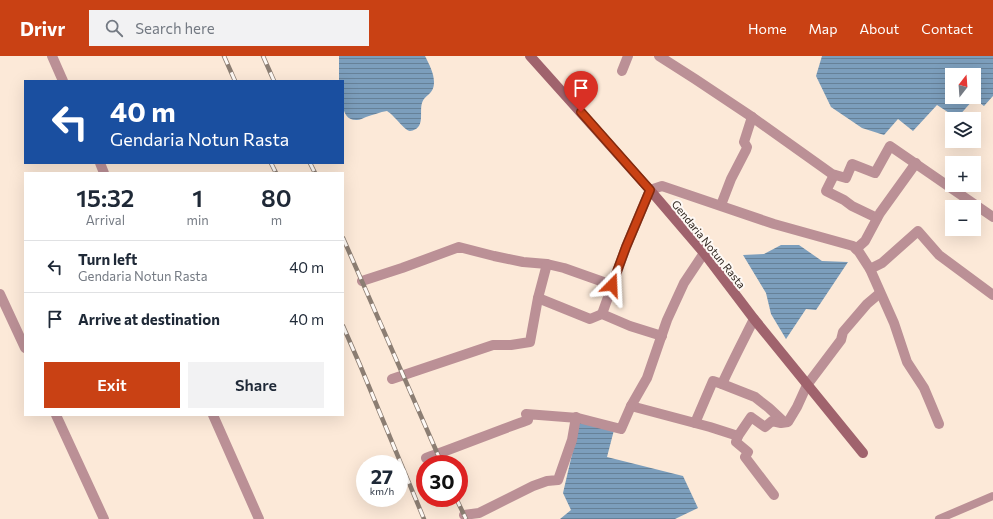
<!DOCTYPE html>
<html lang="en">
<head>
<meta charset="utf-8">
<style>
  :root { --surface:#fff; --page:#f2f2f3; --text:#1f2937; --muted:#747a83; --line:#e0e1e3; --accent:#c94114 }
  body { margin:0; font-family:Commissioner,sans-serif; background:var(--page); color:var(--text); height:100vh; display:flex; flex-direction:column; font-size:15px; white-space:nowrap }
  * { box-sizing:border-box; margin:0 }
  p { font-size:13px; color:var(--muted) }
  .icon { flex:none; width:22px; height:22px; fill:none; stroke:currentColor; stroke-width:2; stroke-linecap:round; stroke-linejoin:round }
  .map { position:relative; flex:1; overflow:hidden }
  .sheet { position:absolute; left:24px; top:116px; width:320px; height:244px; display:flex; flex-direction:column; background:var(--surface); border-radius:0px; box-shadow:0 4px 16px #0002 }
  .sheet>* { flex:none }
  .hud { position:absolute; left:24px; top:24px; width:320px; height:84px; border-radius:0px; box-shadow:0 4px 16px #0002; background:#1a4fa0; color:#fff; overflow:hidden }
  .needle { width:26px; rotate:17deg }
  .tools { position:absolute; left:945px; top:12px; display:grid; gap:8px }
  .tools a { display:grid; place-items:center; width:36px; height:36px; border-radius:0px; background:var(--surface); box-shadow:0 4px 16px #0002; font-size:20px }
  .speed { position:absolute; left:356px; top:399px; display:flex; gap:8px; font-size:20px; font-weight:700; text-align:center }
  .speed>* { display:grid; place-content:center; width:52px; height:52px; border-radius:50%; background:var(--surface); box-shadow:0 4px 16px #0002; line-height:1 }
  .speed small { font-size:10px; font-weight:400 }
  .speed .limit { border:6px solid #d22; background:#fff; color:#111 }
  .pin { position:absolute; display:grid; place-items:center; width:34px; height:34px; color:#fff; margin:-41px -17px; border-radius:50% 50% 50% 0; rotate:-45deg; box-shadow:0 0 4px #0007 }
  .pin .icon { rotate:45deg }
  .me { position:absolute; width:44px; margin:-22px; rotate:21deg; stroke-linejoin:round; filter:drop-shadow(0 0 3px #0008) }
  .turn { display:flex; align-items:center; gap:14px; height:84px; padding:0 20px; font-size:18px }
  .turn .icon { width:52px; height:52px; stroke-width:2.5 }
  .turn b { display:block; font-size:28px; line-height:34px }
  .eta { display:flex; justify-content:space-evenly; align-items:center; height:68px; text-align:center }
  .eta b { font-size:24px; font-weight:600; line-height:28px }
  .cta { display:flex; gap:8px; margin-top:auto; padding:8px 20px }
  .cta a { flex:1; height:46px; border-radius:0px; background:var(--accent); color:#fff; font-size:16px; font-weight:600; line-height:46px; text-align:center }
  .cta a+a { background:var(--page); color:var(--text) }
  ul { padding:0; list-style:none }
  li { display:flex; align-items:center; gap:12px; height:52px; padding:0 20px; border-top:1px solid var(--line) }
  li div { flex:1 }
  li b { display:block; font-size:15px }
  li em { font-style:normal }
  header { display:flex; align-items:center; gap:24px; box-sizing:border-box; height:56px; padding:0 20px; background:var(--accent); color:#fff }
  header strong { font-size:19px }
  nav { display:flex; gap:22px; margin-inline-start:auto; font-size:14px }
  .search { width:280px; height:36px; background:var(--page); display:flex; align-items:center; gap:10px; box-sizing:border-box; padding:0 14px; border-radius:0px; color:var(--muted); font-size:15px }
  .map>svg:first-child { display:block }
</style>
</head>
<body>
<header>
<strong>Drivr</strong>
<div class="search"><svg class="icon" aria-label="search" viewBox="0 0 24 24"><circle cx="10" cy="10" r="6"/><path d="M15 15l6 6"/></svg>Search here</div>
<nav><a>Home</a><a>Map</a><a>About</a><a>Contact</a></nav>
</header>
<div class="map">
<svg width="993" height="463" viewBox="0 0 993 463">
  <defs>
    <pattern id="water-rules" width="6" height="5" patternUnits="userSpaceOnUse"><rect width="6" height="5" fill="#7c9ebc"/><path d="M0 2.5h6" fill="none" stroke="#668198"/></pattern>
  </defs>
  <rect width="100%" height="100%" fill="#fce9d8"/>
  <g fill="url(#water-rules)" fill-rule="evenodd">
    <path d="M339 0H425C429 8 434 17 434 26 434 39 425 38 422 47 419 56 426 73 410 75 405 75 394 59 387 55 380 56 373 59 366 61 363 62 360 64 357 64 338 65 343 37 343 25H339Z"/>
    <path d="M822 0H993V40L984 50 974 43 957 62 937 49 913 75 898 63 884 79 862 72 831 51 816 20ZM952 19H974V41H952Z"/>
    <path d="M781 189H799L822 205 848 206 816 254 806 253 786 283 771 258 766 237 743 199 764 198Z"/>
    <path d="M580 364 614 374 607 401 683 420 698 452 675 463H560L571 454 563 437Z"/>
  </g>
  <g fill="none" stroke-linecap="round" stroke-linejoin="round">
    <path stroke="#bb9096" stroke-width="8" d="M939 463 993 440"/>
    <g stroke="#bb9096" stroke-width="10">
      <path d="M52 0 63 25"/>
      <path d="M659 0 695 23 752 61"/>
      <path d="M622 15 628 0"/>
      <path d="M100 107 104 117"/>
      <path d="M834 119 826 135 844 144 852 150 877 162"/>
      <path d="M721 149 731 123 746 94 747 91 744 86 752 61 832 118 846 122 852 108 875 117 890 90 993 161"/>
      <path d="M856 193 865 185 880 157 916 107"/>
      <path d="M704 197 684 227 667 264 647 322 631 350 710 371 738 380 736 386 748 396 745 401 774 439"/>
      <path d="M870 213 882 207 918 175 939 199 993 239"/>
      <path d="M362 225 402 212 459 191 494 200 523 206 547 208 564 212 612 229"/>
      <path d="M0 238 25 292"/>
      <path d="M538 242 590 263 602 258 630 270 662 280"/>
      <path d="M602 258 626 191 650 134 662 130 774 168 853 190 859 196 870 213 894 267 907 306 924 332 932 351 939 368"/>
      <path d="M392 323 493 289H511L530 286 538 242 547 208"/>
      <path d="M722 328 755 341 769 352 784 366"/>
      <path d="M56 359 104 463"/>
      <path d="M213 359 259 463"/>
      <path d="M695 367 713 325 722 328C732 306 743 285 754 263"/>
      <path d="M738 380 751 361 765 371 772 365 781 367 788 366 797 351 807 329 841 284 843 276 867 248 880 237"/>
      <path d="M426 402C460 390 494 376 528 364L526 358 578 362 621 373 631 350"/>
      <path d="M464 459 479 457 533 430 547 425 558 424 572 384 576 361"/>
    </g>
    <path stroke="#a0636d" stroke-width="10" d="M530 0 650 134 704 197 754 263 863 397"/>
    <g stroke="#8c7e73" stroke-width="4.5">
      <g id="rail">
        <path d="M224 0 235 25"/>
        <path d="M263 0 274 25"/>
        <path d="M271 107 276 117"/>
        <path d="M310 107 315 117"/>
        <path d="M343 182 442 408"/>
        <path d="M343 270 360 309 424 463"/>
        <path d="M456 442 466 463"/>
      </g>
    </g>
    <use href="#rail" stroke="#fef9f5" stroke-width="3" stroke-dasharray="9" stroke-linecap="butt"/>
  </g>
  <g fill="none" stroke-linecap="round" stroke-linejoin="round">
    <g stroke="#832a0d" stroke-width="10">
      <path id="route" d="M581 56 650 134 626 191 612 229"/>
    </g>
    <use href="#route" stroke="#c94114" stroke-width="7"/>
  </g>
  <g text-anchor="middle" dominant-baseline="central" stroke-width="4" stroke-linejoin="round" paint-order="stroke">
    <g font-size="11" fill="#2f261f" stroke="#fef9f5">
      <text transform="translate(709 188) rotate(51)">Gendaria Notun Rasta</text>
    </g>
  </g>
</svg>
<div class="tools">
<a><svg class="needle" viewBox="-14 -14 28 28"><path d="M0-13l5 13h-10z" fill="#e53935"/><path d="M0 13l5-13h-10z" fill="#747a83"/></svg></a>
<a><svg class="icon" aria-label="layers" viewBox="0 0 24 24"><path d="M12 4l9 5-9 5-9-5zM3 14l9 5 9-5"/></svg></a>
<a>+</a>
<a>−</a>
</div>
<div class="speed"><div>27<small>km/h</small></div><div class="limit">30</div></div>
<div class="pin" style="left:581px;top:56px;background:#d93025"><svg class="icon" aria-label="arrive" viewBox="0 0 24 24"><path d="M6 21V4h12l-3 4 3 4H6"/></svg></div>
<svg class="me" style="left:612px;top:229px" viewBox="-20 -20 40 40"><path d="M0-17L14 15 0 8-14 15z" fill="#c94114" stroke="#fff" stroke-width="4"/></svg>
<div class="hud">
<div class="turn"><svg class="icon" aria-label="left" viewBox="0 0 24 24"><path d="M17 20v-9H6M10 6l-5 5 5 5"/></svg><div><b>40 m</b>Gendaria Notun Rasta</div></div>
</div>
<section class="sheet">
<div class="eta">
<div><b>15:32</b><p>Arrival</p></div>
<div><b>1</b><p>min</p></div>
<div><b>80</b><p>m</p></div>
</div>
<ul>
<li><svg class="icon" aria-label="left" viewBox="0 0 24 24"><path d="M17 20v-9H6M10 6l-5 5 5 5"/></svg><div><b>Turn left</b><p>Gendaria Notun Rasta</p></div><em>40 m</em></li>
<li><svg class="icon" aria-label="arrive" viewBox="0 0 24 24"><path d="M6 21V4h12l-3 4 3 4H6"/></svg><div><b>Arrive at destination</b></div><em>40 m</em></li>
</ul>
<div class="cta"><a>Exit</a><a>Share</a></div>
</section>
</div>
</body>
</html>
